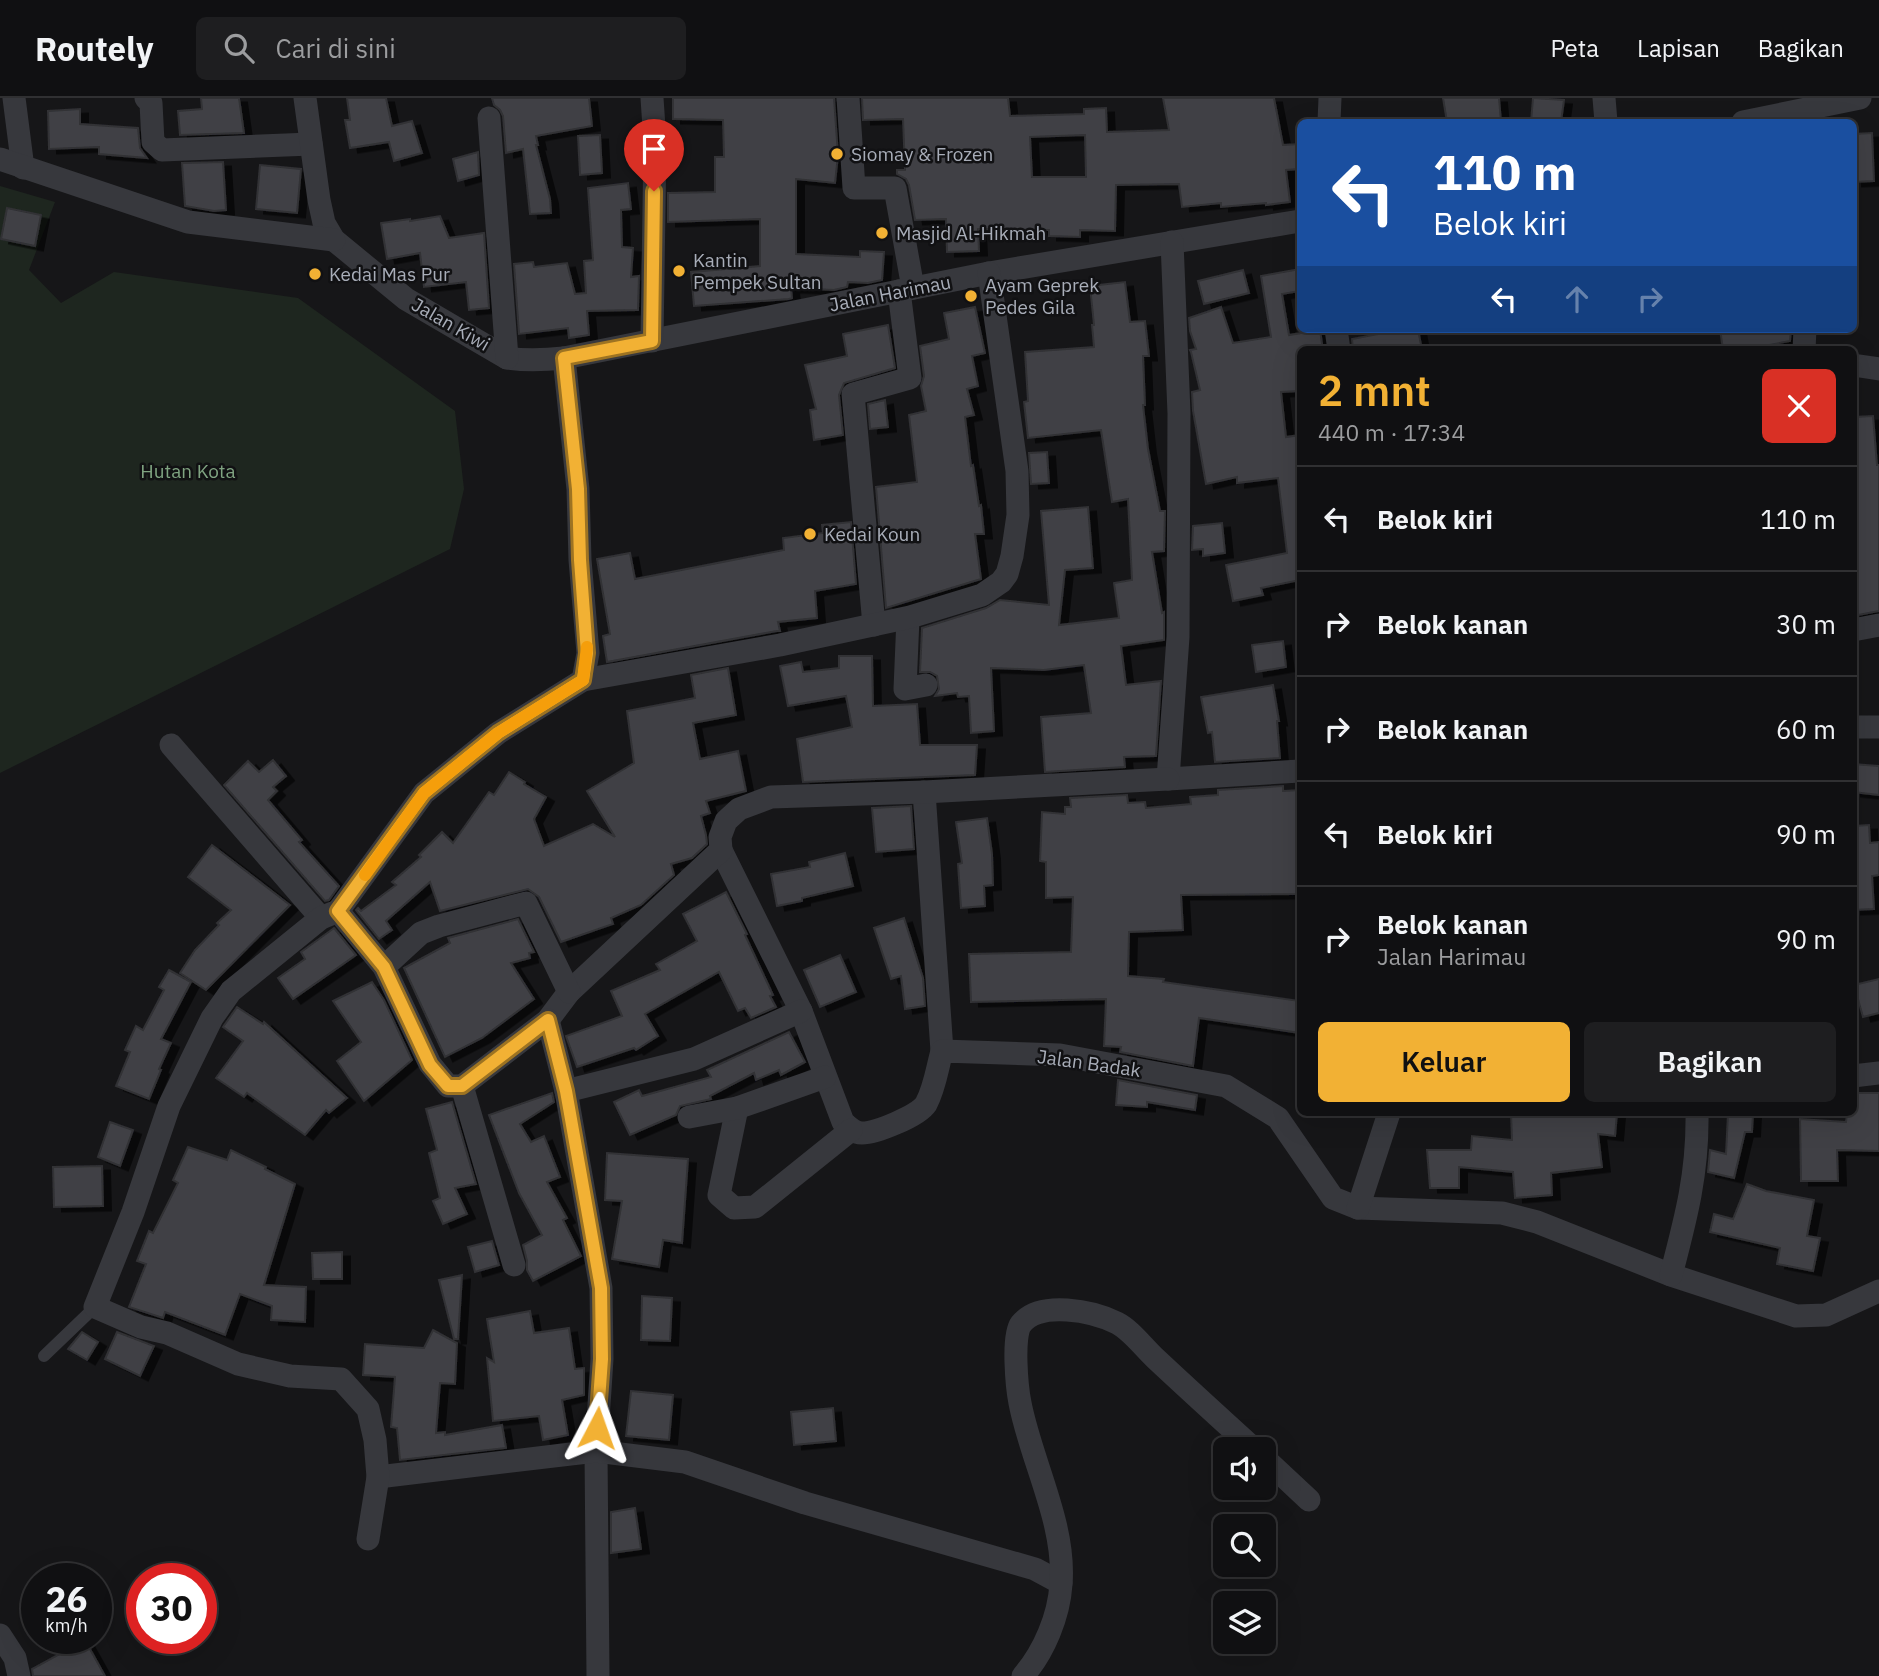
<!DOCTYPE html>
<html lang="id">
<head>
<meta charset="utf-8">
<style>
  :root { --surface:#101012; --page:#1e1e20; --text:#f1f3f6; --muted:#9c9d9f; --line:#303032; --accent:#f2b134 }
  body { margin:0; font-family:"IBM Plex Sans",sans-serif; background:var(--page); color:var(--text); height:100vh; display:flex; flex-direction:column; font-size:26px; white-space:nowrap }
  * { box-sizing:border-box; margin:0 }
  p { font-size:23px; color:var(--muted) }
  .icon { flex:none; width:38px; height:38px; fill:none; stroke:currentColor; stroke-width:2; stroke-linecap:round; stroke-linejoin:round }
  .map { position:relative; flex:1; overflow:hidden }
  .details { position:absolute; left:1297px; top:248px; width:560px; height:770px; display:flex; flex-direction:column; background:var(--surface); border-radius:10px; box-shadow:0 7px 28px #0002,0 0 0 2px var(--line) }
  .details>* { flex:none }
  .top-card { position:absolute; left:1297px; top:21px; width:560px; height:214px; border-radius:10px; box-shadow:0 7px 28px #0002,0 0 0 2px var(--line); background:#1a4fa0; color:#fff; overflow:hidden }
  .tools { position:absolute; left:1213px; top:1339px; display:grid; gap:14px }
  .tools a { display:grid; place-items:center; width:63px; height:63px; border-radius:10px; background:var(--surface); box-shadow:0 7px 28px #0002,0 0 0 2px var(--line); font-size:35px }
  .speed { position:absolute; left:21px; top:1465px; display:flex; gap:14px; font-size:35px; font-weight:700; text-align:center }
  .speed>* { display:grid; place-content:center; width:91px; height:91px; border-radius:50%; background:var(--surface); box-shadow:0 7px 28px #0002,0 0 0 2px var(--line); line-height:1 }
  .speed small { font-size:18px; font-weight:400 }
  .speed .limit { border:10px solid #d22; background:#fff; color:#111 }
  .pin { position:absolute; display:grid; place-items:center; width:60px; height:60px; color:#fff; margin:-72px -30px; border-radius:50% 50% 50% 0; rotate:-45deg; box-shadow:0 0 7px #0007 }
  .pin .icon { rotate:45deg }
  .me { position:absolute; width:77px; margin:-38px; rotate:4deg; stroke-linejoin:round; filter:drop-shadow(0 0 5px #0008) }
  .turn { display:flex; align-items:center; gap:24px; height:147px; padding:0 21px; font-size:32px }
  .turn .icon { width:91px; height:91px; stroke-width:2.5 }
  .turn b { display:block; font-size:49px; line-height:60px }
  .lanes { display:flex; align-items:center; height:66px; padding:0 21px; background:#0003; justify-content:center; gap:35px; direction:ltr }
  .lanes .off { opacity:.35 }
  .round { display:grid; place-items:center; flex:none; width:74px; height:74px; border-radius:10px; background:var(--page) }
  .head { display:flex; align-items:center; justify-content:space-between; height:119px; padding:0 21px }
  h1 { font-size:42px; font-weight:600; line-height:52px; color:var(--accent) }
  .cta { display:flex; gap:14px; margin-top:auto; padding:14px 21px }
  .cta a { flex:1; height:80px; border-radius:10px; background:var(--accent); color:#111; font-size:28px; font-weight:600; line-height:80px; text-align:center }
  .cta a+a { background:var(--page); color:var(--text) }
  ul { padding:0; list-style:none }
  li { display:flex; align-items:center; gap:21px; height:105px; padding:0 21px; border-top:2px solid var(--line) }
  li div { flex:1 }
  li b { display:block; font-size:26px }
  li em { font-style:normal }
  header { display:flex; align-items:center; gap:42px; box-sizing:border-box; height:98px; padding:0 35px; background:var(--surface); border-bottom:2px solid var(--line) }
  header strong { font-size:33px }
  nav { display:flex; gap:38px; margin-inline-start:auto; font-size:24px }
  .search { width:490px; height:63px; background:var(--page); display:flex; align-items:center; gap:18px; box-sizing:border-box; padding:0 24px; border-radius:10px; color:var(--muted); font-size:26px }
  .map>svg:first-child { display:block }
</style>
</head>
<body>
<header>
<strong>Routely</strong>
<div class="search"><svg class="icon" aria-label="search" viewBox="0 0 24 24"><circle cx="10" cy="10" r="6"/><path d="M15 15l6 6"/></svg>Cari di sini</div>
<nav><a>Peta</a><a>Lapisan</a><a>Bagikan</a></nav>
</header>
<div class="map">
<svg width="1879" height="1578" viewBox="0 0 1879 1578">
  <defs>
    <filter id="shadow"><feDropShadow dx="8" dy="4.5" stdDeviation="0" flood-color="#0009"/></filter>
  </defs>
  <rect width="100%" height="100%" fill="#161618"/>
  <path fill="#1e261f" d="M0 88 55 104 29 172 61 205 114 174 298 200 455 313 464 391 450 451 0 675Z"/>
  <g fill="#404145" stroke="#303034" stroke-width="2" fill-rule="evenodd" filter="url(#shadow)">
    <path d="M201 0H239L244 35 180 37 178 13 202 11Z"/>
    <path d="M347 0H386L392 28 412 23 422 55 394 63 389 44 350 50 345 22H350Z"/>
    <path d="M492 0H589L592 28 536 38 538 47H536L550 101 551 115 530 116 523 51 506 55 503 18 500 12 494 7Z"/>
    <path d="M673 0H834L838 57 835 85 796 81V156L860 159V153L884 154 882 182 868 185 848 184 847 189 834 192 791 190 792 200 789 201 694 208 691 174 760 168V121L668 124V95L715 94V59H724L723 22 673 21Z"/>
    <path d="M862 0H1008L1010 18 1084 16V11L1106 10 1107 34 1169 32 1163 0H1274L1283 47 1300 46V71L1286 72 1290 104 1266 107V105L1221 109V105L1182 109 1179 86 1116 87 1115 133 1080 132V139L1049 138V132L978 131 979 153 947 154 946 121 915 122 909 87 906 81 897 76V72H905L903 21 863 22ZM1085 37 1086 79H1032L1030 39Z"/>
    <path d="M1443 0H1499L1501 24H1447Z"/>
    <path d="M1533 0 1564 2 1561 24H1531Z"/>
    <path d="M80 11V26L138 30 140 50 147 60 99 56V49L49 51 48 13Z"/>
    <path d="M1872 35 1874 83 1854 84 1853 36Z"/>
    <path d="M600 37 602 75 580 77 578 38Z"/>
    <path d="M478 54 479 77 458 83 453 61Z"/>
    <path d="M223 64 226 112 214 113 185 108 182 65Z"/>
    <path d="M260 67 301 71 297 115 256 111Z"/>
    <path d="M628 85 631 111 621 112 622 149 633 150 631 179 639 178 638 212 587 213 589 237 569 240 568 230 519 236 514 166 533 164 534 169 567 165 575 196 586 195 584 163 593 162 588 90Z"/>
    <path d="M7 110 41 117 35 148 1 141Z"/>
    <path d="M440 118 449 140 484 135 489 210 469 212 466 184 424 189 420 155 387 161 381 125 410 121V123Z"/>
    <path d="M1300 171V193L1282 196 1289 237 1320 232 1323 252H1300V293L1281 294 1286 339 1300 337V482L1261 490 1263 497 1233 503 1226 467 1287 455 1278 380 1237 385V379L1206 386 1193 313 1192 294 1200 292 1191 254 1190 252 1196 251 1190 233 1189 220 1221 209 1233 245 1271 239 1261 178Z"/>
    <path d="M1243 172 1249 195 1204 206 1198 183Z"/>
    <path d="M1125 184 1130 224 1145 223 1149 258H1143L1145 307H1143L1148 351 1160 413H1165L1164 453 1152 454 1162 515 1164 514V542L1121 548 1126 587 1161 583 1156 658 1124 659 1125 669 1045 674 1041 619 1091 615 1084 567 1044 572 991 570 994 633 971 635 969 598 958 599 957 595 935 598 939 591 937 578 930 574H920L922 530 986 510 1000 502 1049 507 1041 413 1088 409 1093 470 1065 472 1059 527 1119 520 1114 485 1132 482 1128 401 1112 404 1101 332 1028 340 1024 304 1028 303 1025 254 1094 249 1092 227H1094L1090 188Z"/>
    <path d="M975 209 985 255 972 258 978 288 967 291 974 317 965 319 971 368 973 367 979 408 981 407 984 436H975L981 481 886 510 876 389 917 384 909 317 926 313 921 288 924 278 920 248 949 241 944 215Z"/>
    <path d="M888 227 895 270 844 285 839 297 843 337 814 342 810 312 816 311 805 267 847 258 843 236Z"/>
    <path d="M1404 231H1418L1422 252H1353L1352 241Z"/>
    <path d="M1720 231H1791L1790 243 1743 252H1723Z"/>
    <path d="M885 302 888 329 870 331 868 306Z"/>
    <path d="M1873 318 1877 367H1879V513L1853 518V319Z"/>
    <path d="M1047 354 1049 385 1031 386 1029 355Z"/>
    <path d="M851 424 856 486 815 493 817 520 778 524 780 533H777L607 564 603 538 610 536 597 461 630 455 635 481 784 452 783 440 823 435 822 427Z"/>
    <path d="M1222 425 1225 455 1203 458V451L1192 452 1193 428Z"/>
    <path d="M1283 543 1286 569 1256 574 1252 547Z"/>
    <path d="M839 558H872L873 608 917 606 920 647H977L975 677 803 684 797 641 852 629 846 598 788 608 780 568 801 564 803 574 839 570Z"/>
    <path d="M728 570 736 617 693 625 700 661 738 653 746 693 706 703 710 715 701 718 706 737 707 746 692 760 671 766 674 777 641 807 611 820 613 826 561 844 539 799 528 791 440 813 430 784 386 823 392 832 379 841 356 812 358 810 361 813 396 787 392 784 421 759 419 757 442 734 453 745 489 694 494 697 509 674 525 684 524 686 546 699 534 721 544 748 593 726 615 739 587 693 634 665 627 613 695 600 691 577Z"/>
    <path d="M1273 587 1279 623H1277L1280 660 1215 664 1212 634 1208 635 1201 599Z"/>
    <path d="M273 662 286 678 273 689 277 693 268 702 302 742 299 744 339 788 329 802 325 803 224 687 248 663 259 674Z"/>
    <path d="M1853 666 1879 668V697L1853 694Z"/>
    <path d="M1283 688V693L1300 692V796L1181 797 1183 832 1129 834 1128 878 1164 881 1163 884 1300 903V935L1199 920 1193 968 1120 954 1121 949 1104 948 1106 901 971 904 969 856 1071 854 1073 799 1046 800V764L1040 763 1042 714 1065 716V709H1071L1070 700 1127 697 1128 705 1145 704 1146 710 1191 706 1190 699 1218 697V692Z"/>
    <path d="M911 708 914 751 876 754 872 710Z"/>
    <path d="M987 720 992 756 993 787 984 788 985 808 961 810 958 766 962 765 956 724Z"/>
    <path d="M1869 727 1870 745 1879 744V777L1872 778 1874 811 1853 812V728Z"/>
    <path d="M212 747 290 807 206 892 180 875 195 852 219 827 217 825 231 812 188 779Z"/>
    <path d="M845 755 853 788 802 800V803L777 808 771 776 810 769 809 764Z"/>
    <path d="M726 794 747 836 745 837 773 897 770 898 776 909 751 920 745 910 738 913 719 874 645 916 658 938 636 952 634 950 577 969 566 938 622 918 611 893 660 872 656 866 697 843 683 816Z"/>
    <path d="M904 820 923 880 925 908 905 911 901 878 891 881 874 830Z"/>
    <path d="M518 821 534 854 529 855 530 860 511 865 534 901 482 940 445 959 404 870 450 845 448 840Z"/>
    <path d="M334 830 356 857 293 901 278 880 305 861 301 854Z"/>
    <path d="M840 857 856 894 820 909 804 872Z"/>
    <path d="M169 872 191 884 161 941 171 945 159 971 161 972 149 1001 116 988 130 954 125 952 136 928 143 932 164 892 159 889Z"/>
    <path d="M1879 881V915L1863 919 1854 887Z"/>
    <path d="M372 884 384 902 412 962 364 1003 337 963 361 944 333 903Z"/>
    <path d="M237 909 263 926 264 924 347 1000 329 1015 326 1012 305 1037 247 995 244 999 216 980 243 943 223 929Z"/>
    <path d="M789 934 805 964 781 977 779 972 756 982 754 975 710 998 711 1001 680 1008 676 1017 630 1037 614 1004 639 992 642 998 711 979 707 972Z"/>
    <path d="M1118 982 1197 997 1195 1012 1147 1004V1009L1116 1007Z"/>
    <path d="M552 995 554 1004 520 1026 531 1044 544 1038 560 1079 547 1084 567 1120 563 1122 581 1158 533 1183 527 1172V1163L523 1147 542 1137 519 1095 489 1017Z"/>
    <path d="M1853 995H1879V1053L1837 1052 1838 1083H1801L1800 1021 1846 1024 1847 1015H1853Z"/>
    <path d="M452 1004 476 1086 455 1090 467 1116 443 1126 433 1103 440 1100 429 1055 437 1052 426 1011Z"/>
    <path d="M1511 1015H1617L1615 1038 1598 1036 1602 1069 1551 1075 1552 1097 1515 1100 1513 1074 1459 1069V1090H1430L1427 1052H1471L1472 1038 1512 1042Z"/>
    <path d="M1728 1015H1753L1752 1034H1745L1734 1080 1708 1074 1710 1052 1726 1056Z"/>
    <path d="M110 1024 133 1032 120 1068 98 1059Z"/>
    <path d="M188 1049 227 1062 231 1052 266 1069 265 1071 295 1086 264 1187 306 1189 305 1224 271 1222 272 1208 240 1196 225 1237 165 1214 163 1220 129 1209 146 1166 137 1163 149 1133 153 1135 178 1085 173 1082Z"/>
    <path d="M607 1055 688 1061 682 1145 663 1142 659 1169 612 1161 622 1103 605 1102Z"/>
    <path d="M102 1068 103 1108 54 1109 53 1069Z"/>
    <path d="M1747 1086 1766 1093 1814 1102 1807 1138 1820 1140 1813 1173 1777 1166 1780 1150 1710 1134 1714 1116 1733 1121Z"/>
    <path d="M492 1143 499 1167 475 1174 468 1149Z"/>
    <path d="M342 1154V1181H313L312 1155Z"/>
    <path d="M462 1177 458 1241H454L439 1182Z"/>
    <path d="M642 1198 672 1200 670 1243 641 1242Z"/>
    <path d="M530 1213 534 1235 569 1230 575 1271 584 1270V1297L562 1302 568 1337 543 1342 539 1318 493 1323 487 1260 494 1264 487 1221Z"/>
    <path d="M433 1232 457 1245 455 1286 440 1285 436 1335 445 1334V1337L502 1327 506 1350 400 1362 397 1330 391 1329 395 1279 363 1277 365 1246 424 1250Z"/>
    <path d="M82 1234 98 1244 87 1262 68 1251Z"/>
    <path d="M117 1234 154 1248 140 1278 105 1261Z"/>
    <path d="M631 1293 673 1297 669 1342 626 1338Z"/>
    <path d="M833 1310 836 1343 794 1347 791 1314Z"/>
    <path d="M635 1410 641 1451 611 1455V1414Z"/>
    <path d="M85 1542 105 1578H33L32 1571Z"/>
  </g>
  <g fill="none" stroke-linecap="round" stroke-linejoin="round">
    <path stroke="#37383d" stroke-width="12" d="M44 1258 95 1209"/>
    <g stroke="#37383d" stroke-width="23">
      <path d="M14 0 23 70"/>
      <path d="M146 0 151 5 153 44 162 52 311 46"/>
      <path d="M305 0 319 102 324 125 334 142 406 201 507 260C527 263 545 262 564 260L989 175 1300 123"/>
      <path d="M848 0 854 90H895L913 190"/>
      <path d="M1604 0 1606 24"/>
      <path d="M489 20 507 260"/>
      <path d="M1329 24 1330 0"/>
      <path d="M1743 24 1860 0"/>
      <path d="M0 61 188 124 334 142"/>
      <path d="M1172 144 1179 315 1178 539 1168 681 1300 673"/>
      <path d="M1336 231 1339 252"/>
      <path d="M652 243 655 44 652 0"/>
      <path d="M1804 252 1805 231"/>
      <path d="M1853 267 1879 271"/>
      <path d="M908 520 905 591 926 587"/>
      <path d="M874 527 853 296 910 280 899 193"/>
      <path d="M1853 532 1879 527"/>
      <path d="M583 582 780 547 910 519 982 497 1001 484 1007 476 1012 458 1018 417 1017 373 989 175"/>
      <path d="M1853 629H1879"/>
      <path d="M171 647 321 820"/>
      <path d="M924 694 942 953"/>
      <path d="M721 752 801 913 843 1024C848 1029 854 1035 862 1035 876 1035 918 1018 926 1006 935 989 937 971 942 953L1060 957 1226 988 1278 1020 1333 1100 1358 1110 1502 1115 1537 1124 1671 1177 1796 1218 1826 1217 1879 1193"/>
      <path d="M338 813 384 869 430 966 448 988H462L548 922 569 894 721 752 720 739 726 723 739 711 771 699 924 694 1168 681"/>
      <path d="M384 869 421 835 439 828 526 805 569 894"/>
      <path d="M548 922 566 993 601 1190 602 1261 596 1353 598 1578"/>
      <path d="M1853 978 1879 975"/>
      <path d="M462 988 514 1167"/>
      <path d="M566 993 694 961 801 913"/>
      <path d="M737 1010 719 1097 734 1110 755 1109 851 1032"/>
      <path d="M689 1019 737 1010 825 979"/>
      <path d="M1358 1110 1389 1015"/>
      <path d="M1671 1177C1686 1120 1698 1075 1697 1015"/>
      <path d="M1264 1360 1309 1402"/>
      <path d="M378 1379 596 1353 685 1364 805 1405 1035 1471 1061 1485"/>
      <path d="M368 1441 378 1379 375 1342 368 1311 341 1281 290 1278 238 1266 167 1235 141 1229 95 1209 133 1114 169 1008 212 920 231 893 321 820 338 813 424 695 498 635 583 582 588 555 580 462 578 391 564 260"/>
      <path d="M0 1537 15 1560 19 1578"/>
      <path d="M1023 1578C1044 1554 1059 1518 1061 1486 1066 1426 1031 1363 1020 1305 1017 1290 1012 1238 1021 1226 1040 1202 1093 1213 1117 1225 1131 1232 1144 1250 1156 1261 1188 1291 1221 1321 1254 1351"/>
    </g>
  </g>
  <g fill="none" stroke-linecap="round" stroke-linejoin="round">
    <g stroke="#9d7322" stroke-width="18">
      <path id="route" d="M597 1330 602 1261 601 1190 566 993 548 922 462 988H448L430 967 384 869 338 813 424 695 498 635 583 582 587 555 580 462 578 391 564 260 652 243 654 93"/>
    </g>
    <use href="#route" stroke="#f2b134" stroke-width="12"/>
    <path stroke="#f59e0b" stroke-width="12" d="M365 777 424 695 498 635 583 582 587 549"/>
  </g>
  <g fill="#f2b134" stroke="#111113" stroke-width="2.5">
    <circle cx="837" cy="56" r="7"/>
    <circle cx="882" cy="135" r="7"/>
    <circle cx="679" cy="173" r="7"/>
    <circle cx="315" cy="176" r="7"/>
    <circle cx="971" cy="198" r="7"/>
    <circle cx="810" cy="436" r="7"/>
  </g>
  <g text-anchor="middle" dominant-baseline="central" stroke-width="5" stroke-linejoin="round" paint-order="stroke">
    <g font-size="19" fill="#a8adb8" stroke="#111113" text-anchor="start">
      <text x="851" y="56">Siomay &amp; Frozen</text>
      <text x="896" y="135">Masjid Al-Hikmah</text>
      <text x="693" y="162">Kantin<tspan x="693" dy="22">Pempek Sultan</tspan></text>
      <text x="329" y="176">Kedai Mas Pur</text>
      <text x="985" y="187">Ayam Geprek<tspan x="985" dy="22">Pedes Gila</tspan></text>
      <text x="824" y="436">Kedai Koun</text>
    </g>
    <g font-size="19" fill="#a8adb8" stroke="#111113">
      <text transform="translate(890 195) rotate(-11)">Jalan Harimau</text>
      <text transform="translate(451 226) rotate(30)">Jalan Kiwi</text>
      <text transform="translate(1089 965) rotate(8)">Jalan Badak</text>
    </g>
    <g font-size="19" fill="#7fa381" stroke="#111113">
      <text x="188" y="373">Hutan Kota</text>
    </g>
  </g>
</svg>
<div class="tools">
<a><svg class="icon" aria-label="sound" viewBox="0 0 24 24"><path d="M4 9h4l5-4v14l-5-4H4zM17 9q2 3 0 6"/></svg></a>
<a><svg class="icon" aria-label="search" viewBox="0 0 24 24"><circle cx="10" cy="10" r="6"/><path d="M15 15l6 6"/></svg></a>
<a><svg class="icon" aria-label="layers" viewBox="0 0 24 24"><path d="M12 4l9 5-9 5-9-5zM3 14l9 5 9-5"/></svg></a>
</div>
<div class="speed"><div>26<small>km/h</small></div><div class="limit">30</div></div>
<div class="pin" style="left:654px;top:93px;background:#d93025"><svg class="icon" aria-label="arrive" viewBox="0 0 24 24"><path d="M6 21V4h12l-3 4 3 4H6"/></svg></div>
<svg class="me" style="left:597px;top:1330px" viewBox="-20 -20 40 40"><path d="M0-17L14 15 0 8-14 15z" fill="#f2b134" stroke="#fff" stroke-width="4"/></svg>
<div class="top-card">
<div class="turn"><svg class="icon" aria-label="left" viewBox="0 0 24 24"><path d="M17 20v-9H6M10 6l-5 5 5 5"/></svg><div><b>110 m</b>Belok kiri</div></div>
<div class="lanes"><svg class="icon" aria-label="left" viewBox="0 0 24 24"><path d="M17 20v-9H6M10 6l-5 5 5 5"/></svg><svg class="icon off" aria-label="ahead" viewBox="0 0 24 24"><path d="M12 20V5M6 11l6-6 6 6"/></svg><svg class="icon off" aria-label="right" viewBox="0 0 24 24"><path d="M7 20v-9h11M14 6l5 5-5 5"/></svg></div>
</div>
<section class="details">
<div class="head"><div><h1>2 mnt</h1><p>440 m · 17:34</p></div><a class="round" style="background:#d93025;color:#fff"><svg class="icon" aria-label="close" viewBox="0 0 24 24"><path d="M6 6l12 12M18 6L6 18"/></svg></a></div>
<ul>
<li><svg class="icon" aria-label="left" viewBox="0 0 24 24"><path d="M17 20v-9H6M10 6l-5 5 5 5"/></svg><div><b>Belok kiri</b></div><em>110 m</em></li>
<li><svg class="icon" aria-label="right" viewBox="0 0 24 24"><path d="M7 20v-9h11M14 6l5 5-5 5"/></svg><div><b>Belok kanan</b></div><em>30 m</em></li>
<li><svg class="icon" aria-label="right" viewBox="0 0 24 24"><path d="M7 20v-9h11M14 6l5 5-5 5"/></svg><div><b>Belok kanan</b></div><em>60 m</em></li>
<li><svg class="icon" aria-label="left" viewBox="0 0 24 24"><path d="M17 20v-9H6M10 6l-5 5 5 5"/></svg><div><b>Belok kiri</b></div><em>90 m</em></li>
<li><svg class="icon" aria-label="right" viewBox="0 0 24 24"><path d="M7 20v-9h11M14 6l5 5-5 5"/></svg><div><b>Belok kanan</b><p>Jalan Harimau</p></div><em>90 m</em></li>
</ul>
<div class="cta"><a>Keluar</a><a>Bagikan</a></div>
</section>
</div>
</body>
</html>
